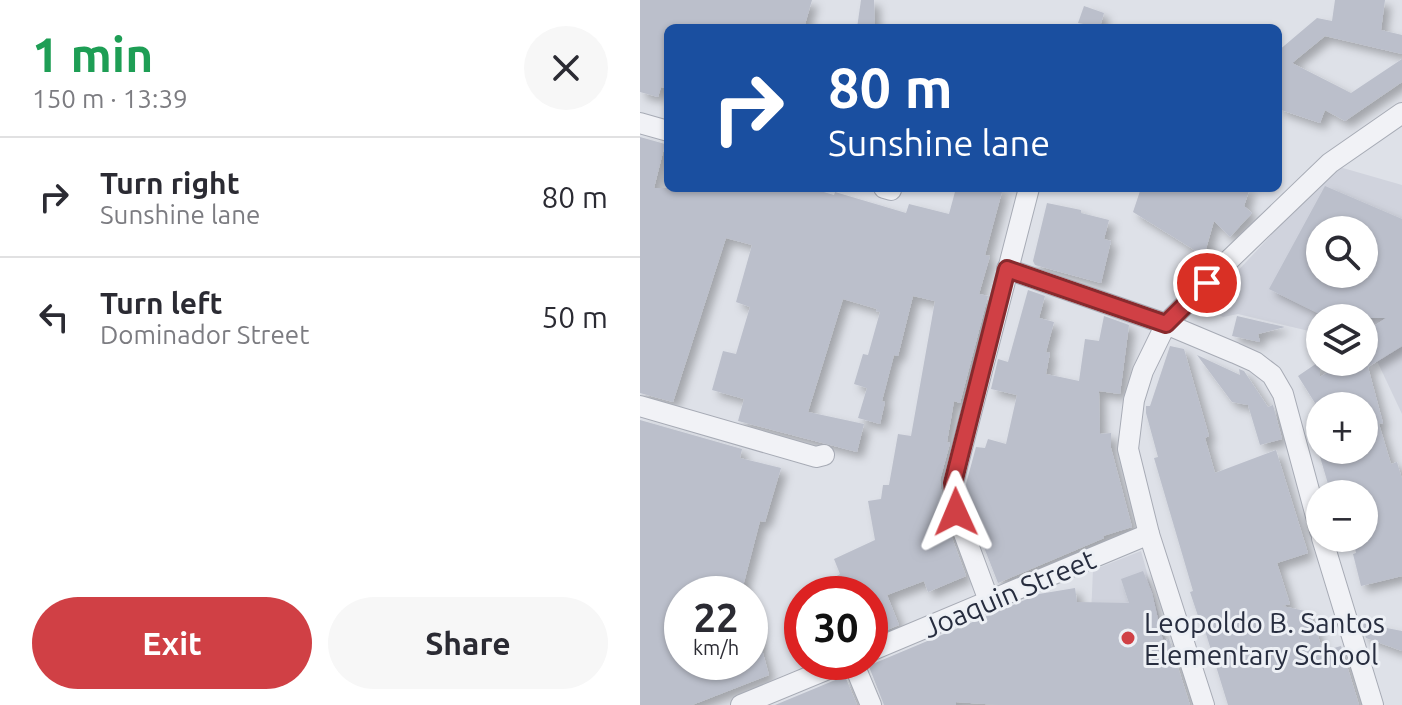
<!DOCTYPE html>
<html lang="en">
<head>
<meta charset="utf-8">
<style>
  :root { --surface:#fff; --page:#f7f7f7; --text:#2b2b33; --muted:#7c7c81; --line:#e1e1e2; --accent:#d04045 }
  body { margin:0; font-family:Ubuntu,sans-serif; background:var(--page); color:var(--text); height:100vh; display:flex; flex-direction:column; font-size:30px; white-space:nowrap }
  * { box-sizing:border-box; margin:0 }
  p { font-size:26px; color:var(--muted) }
  .icon { flex:none; width:44px; height:44px; fill:none; stroke:currentColor; stroke-width:2; stroke-linecap:round; stroke-linejoin:round }
  .map { position:relative; flex:1; overflow:hidden }
  .sheet { display:flex; flex-direction:column; background:var(--surface); width:640px }
  .sheet>* { flex:none }
  .hud { position:absolute; left:24px; top:24px; width:618px; height:168px; border-radius:12px; box-shadow:0 2px 6px #0004; background:#1a4fa0; color:#fff; overflow:hidden }
  .fabs { position:absolute; left:666px; top:216px; display:grid; gap:16px }
  .fabs a { display:grid; place-items:center; width:72px; height:72px; border-radius:50%; background:var(--surface); box-shadow:0 2px 6px #0004; font-size:40px }
  .speed { position:absolute; left:24px; top:576px; display:flex; gap:16px; font-size:40px; font-weight:700; text-align:center }
  .speed>* { display:grid; place-content:center; width:104px; height:104px; border-radius:50%; background:var(--surface); box-shadow:0 2px 6px #0004; line-height:1 }
  .speed small { font-size:20px; font-weight:400 }
  .speed .limit { border:12px solid #d22; background:#fff; color:#111 }
  .pin { position:absolute; display:grid; place-items:center; width:68px; height:68px; color:#fff; margin:-34px; border:4px solid #fff; border-radius:50%; box-shadow:0 2px 8px #0007 }
  .me { position:absolute; width:88px; margin:-44px; rotate:359deg; stroke-linejoin:round; filter:drop-shadow(0 0 6px #0008) }
  .turn { display:flex; align-items:center; gap:28px; height:168px; padding:0 32px; font-size:36px }
  .turn .icon { width:104px; height:104px; stroke-width:2.5 }
  .turn b { display:block; font-size:56px; line-height:68px }
  .round { display:grid; place-items:center; flex:none; width:84px; height:84px; border-radius:42px; background:var(--page) }
  .summary { display:flex; align-items:center; justify-content:space-between; height:136px; padding:0 32px }
  h1 { font-size:48px; font-weight:700; line-height:60px; color:#1e9e55 }
  .primary-button { display:flex; gap:16px; margin-top:auto; padding:16px 32px }
  .primary-button a { flex:1; height:92px; border-radius:48px; background:var(--accent); color:#fff; font-size:32px; font-weight:700; line-height:92px; text-align:center }
  .primary-button a+a { background:var(--page); color:var(--text) }
  ul { padding:0; list-style:none }
  li { display:flex; align-items:center; gap:24px; height:120px; padding:0 32px; border-top:2px solid var(--line) }
  li div { flex:1 }
  li b { display:block; font-size:30px }
  li em { font-style:normal }
  main { display:flex; flex:1; min-height:0 }
  .map>svg:first-child { display:block }
</style>
</head>
<body>
<main>
<section class="sheet">
<div class="summary"><div><h1>1 min</h1><p>150 m · 13:39</p></div><a class="round"><svg class="icon" aria-label="close" viewBox="0 0 24 24"><path d="M6 6l12 12M18 6L6 18"/></svg></a></div>
<ul>
<li><svg class="icon" aria-label="right" viewBox="0 0 24 24"><path d="M7 20v-9h11M14 6l5 5-5 5"/></svg><div><b>Turn right</b><p>Sunshine lane</p></div><em>80 m</em></li>
<li><svg class="icon" aria-label="left" viewBox="0 0 24 24"><path d="M17 20v-9H6M10 6l-5 5 5 5"/></svg><div><b>Turn left</b><p>Dominador Street</p></div><em>50 m</em></li>
</ul>
<div class="primary-button"><a>Exit</a><a>Share</a></div>
</section>
<div class="map">
<svg width="762" height="705" viewBox="0 0 762 705">
  <defs>
    <filter id="shadow"><feDropShadow dx="6" dy="6" stdDeviation="4" flood-color="#0004"/></filter>
  </defs>
  <rect width="100%" height="100%" fill="#dee1e8"/>
  <g fill="#d0d3dd" fill-rule="evenodd">
    <path d="M696 166 762 185V414L738 363 724 357V318H680V336L669 331 598 314 583 317 563 308ZM680 230H724V274H680Z"/>
    <path d="M501 551 544 705H447L453 570Z"/>
  </g>
  <g fill="#bbbfcb" fill-rule="evenodd" filter="url(#shadow)">
    <path d="M0 0H172L164 28H28V89L21 87 18 97 0 92Z"/>
    <path d="M221 0H234L235 28H217Z"/>
    <path d="M695 0H745L741 30 762 35V54L685 36 652 63 711 93 762 59V82L705 121 685 110 680 123 638 109V51L677 18 692 21Z"/>
    <path d="M444 6 464 13 460 27 438 23Z"/>
    <path d="M0 137 25 144 14 188H170L194 195 195 192 266 213 269 204 309 214 316 188H363L345 255 350 256 339 294 348 296 320 403 314 401 307 442 310 443 300 480 304 516 326 576 288 592 284 581 247 595 259 625 230 637V594H202L195 577 200 574 194 559 235 540 228 501 241 499 243 485H249L258 434 271 436 295 301 273 296 258 356 254 355 242 401 245 402 240 424 218 418 227 388 214 384 223 354 228 355 240 312 236 311 237 309 203 299 168 412 224 424 217 452 98 421 104 399 72 390 83 351 96 354 110 307 96 302 112 245 86 238 33 402 0 393Z"/>
    <path d="M685 186 762 219V346L728 367 743 423 739 424 751 464 757 462 762 479V576L721 586 713 554 716 553 713 538H724V494H691L678 450H724V406H680V411L658 376 680 361V377L704 362H724V343L734 345 735 341 724 335V333L746 318H688L629 289ZM680 230H724V274H680Z"/>
    <path d="M501 188H610L604 206 612 213 590 237 574 221 564 256 493 212Z"/>
    <path d="M407 203 441 210V213L469 220 464 239 471 241 461 283 395 265 393 261Z"/>
    <path d="M388 290 405 296 399 318 414 322 406 352 410 353 406 374 439 381 445 339 459 341 464 316 489 325 480 394 459 391 460 434 471 433V448L492 527 463 536 464 538 358 583 329 509 326 484 336 447 345 448 348 439 366 444 377 395 351 389 358 359 368 362Z"/>
    <path d="M597 316 645 327 618 334 620 342 592 336Z"/>
    <path d="M530 346 544 349 569 436 565 438 575 473 636 450 668 553 637 563 650 604 642 606 670 612 683 651 701 646 719 705H588L563 624 561 625 550 592 553 591 514 458 518 457 506 413V406H510Z"/>
    <path d="M557 355 600 375 599 369 604 371 628 407 633 405 642 439 620 445 608 405 592 402Z"/>
    <path d="M0 420 102 449 100 458 141 468 125 522 120 521 101 594H42V667L55 662H110V624H115L129 675 52 705H0Z"/>
    <path d="M503 571 512 593 523 641 529 639 550 705H359L316 702V705H244L228 664 235 663 399 594 435 588 437 602 489 603 481 579Z"/>
    <path d="M721 623 762 631V651L726 638Z"/>
    <path d="M205 676 217 705H135Z"/>
  </g>
  <g fill="none" stroke-linecap="round" stroke-linejoin="round">
    <g stroke="#a7abb5" stroke-width="22">
      <g id="street">
        <path d="M0 123 28 131"/>
        <path d="M244 188 251 190"/>
        <path d="M367 269 526 324 595 353 615 362 632 375 643 394 680 531"/>
        <path d="M0 406 176 457 184 455"/>
        <path d="M682 538 733 705"/>
        <path d="M349 601 316 512 313 483 389 188"/>
        <path d="M230 651 509 534"/>
        <path d="M213 662 231 705"/>
        <path d="M101 705 205 662"/>
        <path d="M564 705 509 534 488 449 494 400 503 371 526 324 587 262 690 163 762 113"/>
      </g>
    </g>
    <use href="#street" stroke="#f1f2f6" stroke-width="20"/>
  </g>
  <g fill="none" stroke-linecap="round" stroke-linejoin="round">
    <g stroke="#872a2d" stroke-width="20">
      <path id="route" d="M316 512 313 483 367 269 526 324 567 283"/>
    </g>
    <use href="#route" stroke="#d04045" stroke-width="14"/>
  </g>
  <circle fill="#d04045" stroke="#edf0f5" stroke-width="3" cx="488" cy="638" r="8"/>
  <g text-anchor="middle" dominant-baseline="central" stroke-width="6" stroke-linejoin="round" paint-order="stroke">
    <g font-size="28" fill="#272d3f" stroke="#edf0f5">
      <text transform="translate(369 593) rotate(-23)">Joaquin Street</text>
    </g>
    <g font-size="28" fill="#272d3f" stroke="#edf0f5" text-anchor="start">
      <text x="504" y="622">Leopoldo B. Santos<tspan x="504" dy="32">Elementary School</tspan></text>
    </g>
  </g>
</svg>
<div class="fabs">
<a><svg class="icon" aria-label="search" viewBox="0 0 24 24"><circle cx="10" cy="10" r="6"/><path d="M15 15l6 6"/></svg></a>
<a><svg class="icon" aria-label="layers" viewBox="0 0 24 24"><path d="M12 4l9 5-9 5-9-5zM3 14l9 5 9-5"/></svg></a>
<a>+</a>
<a>−</a>
</div>
<div class="speed"><div>22<small>km/h</small></div><div class="limit">30</div></div>
<div class="pin" style="left:567px;top:283px;background:#d93025"><svg class="icon" aria-label="arrive" viewBox="0 0 24 24"><path d="M6 21V4h12l-3 4 3 4H6"/></svg></div>
<svg class="me" style="left:316px;top:512px" viewBox="-20 -20 40 40"><path d="M0-17L14 15 0 8-14 15z" fill="#d04045" stroke="#fff" stroke-width="4"/></svg>
<div class="hud">
<div class="turn"><svg class="icon" aria-label="right" viewBox="0 0 24 24"><path d="M7 20v-9h11M14 6l5 5-5 5"/></svg><div><b>80 m</b>Sunshine lane</div></div>
</div>
</div>
</main>
</body>
</html>
